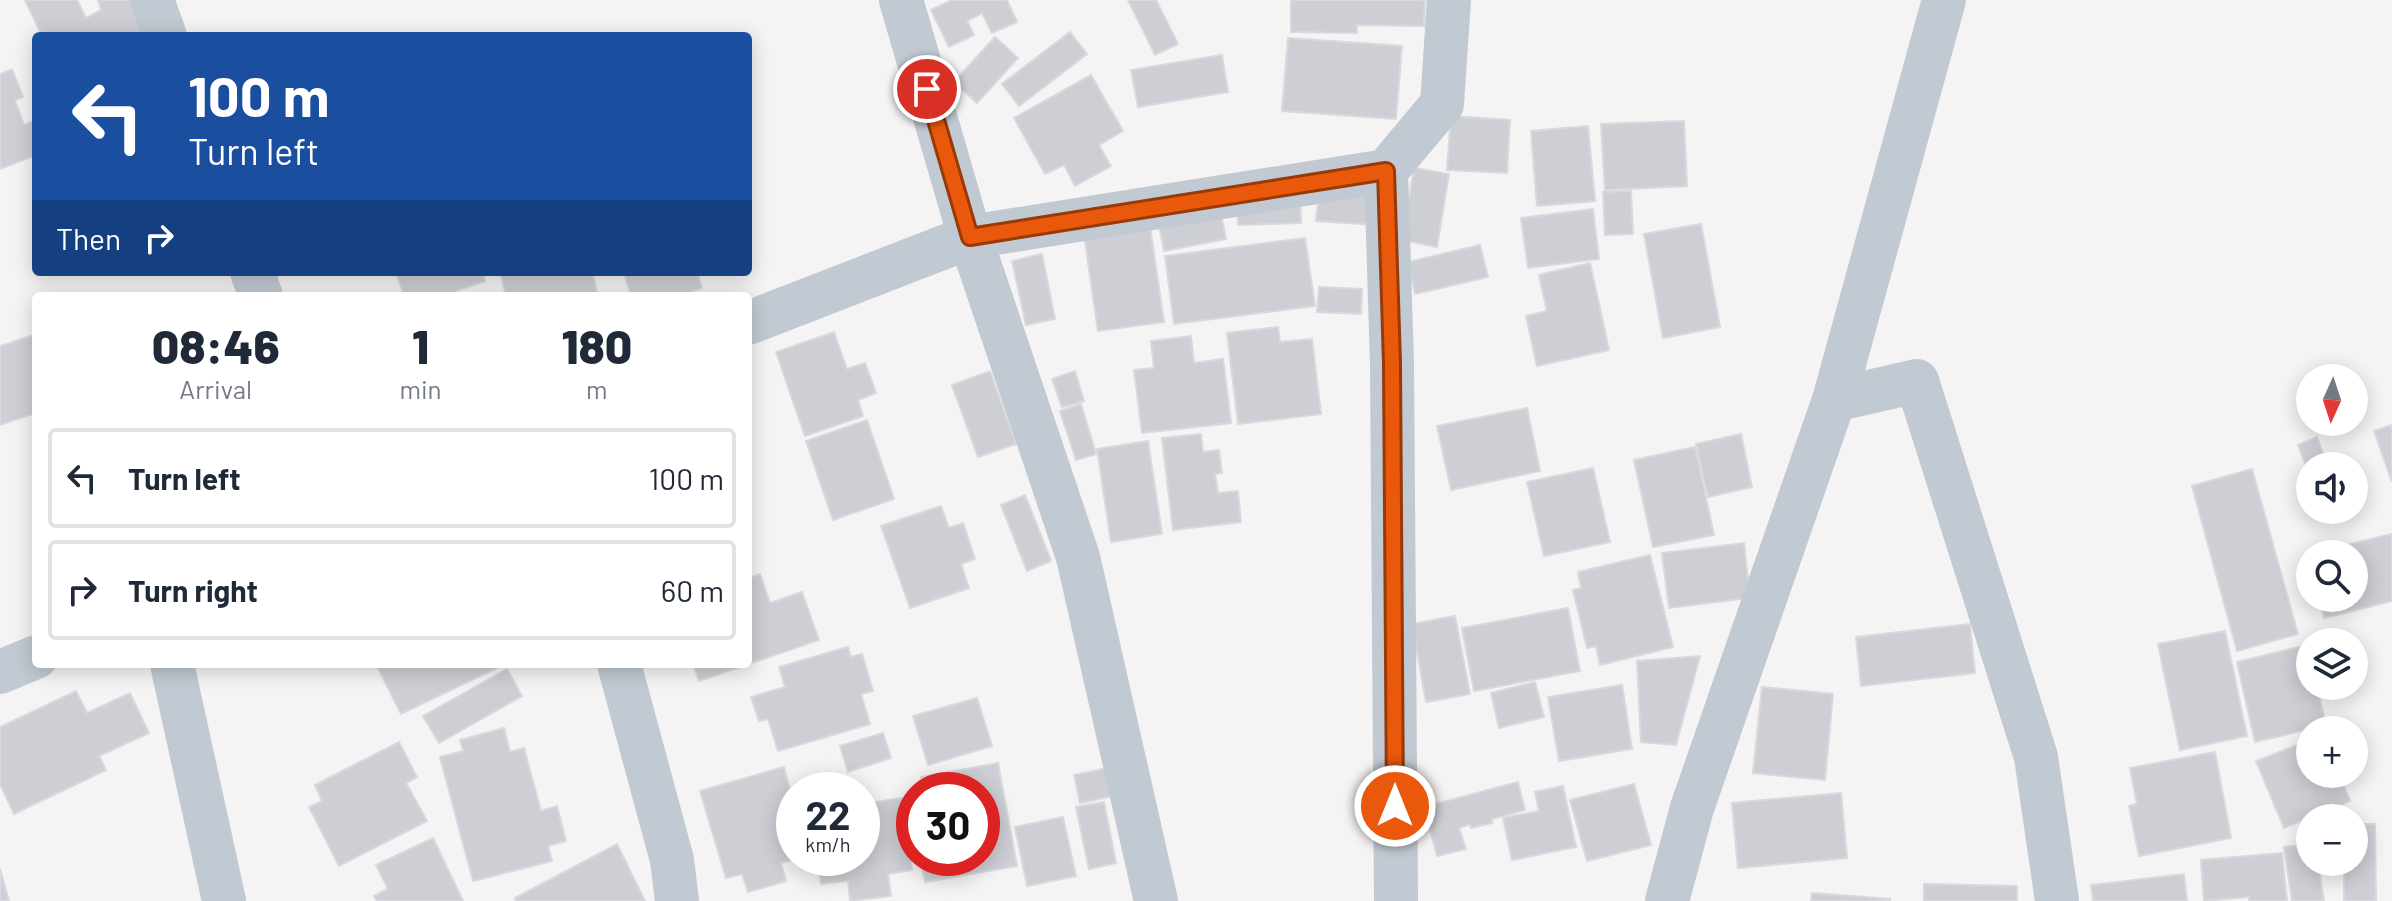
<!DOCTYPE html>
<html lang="en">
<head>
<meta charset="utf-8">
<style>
  :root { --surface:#fff; --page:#f6f6f7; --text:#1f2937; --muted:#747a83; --line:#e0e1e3 }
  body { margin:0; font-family:Barlow,sans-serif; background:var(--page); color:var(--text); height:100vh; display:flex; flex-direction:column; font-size:30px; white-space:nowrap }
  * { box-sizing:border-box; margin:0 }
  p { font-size:26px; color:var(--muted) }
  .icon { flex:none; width:44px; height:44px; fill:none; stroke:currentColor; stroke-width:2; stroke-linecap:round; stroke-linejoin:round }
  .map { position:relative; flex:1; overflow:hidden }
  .details { position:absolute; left:32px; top:292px; width:720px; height:376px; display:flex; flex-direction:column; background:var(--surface); border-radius:8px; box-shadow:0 4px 20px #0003 }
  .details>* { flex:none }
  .guide { position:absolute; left:32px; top:32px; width:720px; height:244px; border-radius:8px; box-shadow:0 4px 20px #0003; background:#1a4fa0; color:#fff; overflow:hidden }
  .needle { width:52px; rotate:183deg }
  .fabs { position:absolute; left:2296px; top:364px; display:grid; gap:16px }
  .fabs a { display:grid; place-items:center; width:72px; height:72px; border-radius:50%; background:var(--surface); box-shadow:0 4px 20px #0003; font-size:40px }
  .speed { position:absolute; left:776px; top:772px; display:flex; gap:16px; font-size:40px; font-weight:700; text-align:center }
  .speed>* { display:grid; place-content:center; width:104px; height:104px; border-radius:50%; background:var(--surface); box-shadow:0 4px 20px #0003; line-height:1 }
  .speed small { font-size:20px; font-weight:400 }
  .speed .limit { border:12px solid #d22; background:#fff; color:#111 }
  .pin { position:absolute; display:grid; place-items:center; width:68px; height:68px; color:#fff; margin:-34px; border:4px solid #fff; border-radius:50%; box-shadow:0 2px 8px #0007 }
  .me { position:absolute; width:88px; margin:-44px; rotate:0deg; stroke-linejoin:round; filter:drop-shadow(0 0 6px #0008) }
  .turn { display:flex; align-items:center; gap:28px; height:168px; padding:0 24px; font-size:36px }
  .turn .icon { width:104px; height:104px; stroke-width:2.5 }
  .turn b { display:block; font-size:56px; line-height:68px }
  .then { display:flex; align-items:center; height:76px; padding:0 24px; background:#0003; gap:16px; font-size:30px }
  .eta { display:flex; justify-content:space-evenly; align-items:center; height:136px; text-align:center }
  .eta b { font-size:48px; font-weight:800; line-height:56px }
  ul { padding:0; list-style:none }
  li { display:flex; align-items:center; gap:24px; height:100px; margin:0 16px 12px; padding:0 8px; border:4px solid var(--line); border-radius:8px }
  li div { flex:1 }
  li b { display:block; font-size:30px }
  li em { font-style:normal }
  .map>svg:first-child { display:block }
</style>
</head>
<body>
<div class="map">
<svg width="2392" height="901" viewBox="0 0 2392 901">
  <rect width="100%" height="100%" fill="#f5f3f3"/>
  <g fill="#cdcfd5" stroke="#d7d9de" stroke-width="2">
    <path d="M25 0H77L86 18 101 10 98 0H137L150 32 140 36H121L120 34 115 36H42Z"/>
    <path d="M952 0H1007L1017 22 992 33 982 13 967 21 974 35 949 47 931 10Z"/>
    <path d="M1128 0H1156L1178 44 1155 55Z"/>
    <path d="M1291 0H1425L1424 26 1357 25V33L1291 32Z"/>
    <path d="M1070 32 1087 54 1019 106 1002 84Z"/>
    <path d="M995 37 1018 58 977 103 954 82Z"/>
    <path d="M1288 38 1402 46 1396 119 1282 111Z"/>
    <path d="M1222 55 1228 92 1138 107 1131 70Z"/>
    <path d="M12 69 23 97 15 100 24 125 36 120V155L0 169V74Z"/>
    <path d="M1091 75 1123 131 1099 145 1111 166 1075 186 1064 165 1045 174 1014 118Z"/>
    <path d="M1451 116 1510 120 1507 173 1447 170Z"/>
    <path d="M1684 121 1687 186 1605 190 1601 124Z"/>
    <path d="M1588 126 1595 201 1537 206 1531 131Z"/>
    <path d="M1414 168 1449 174 1437 247 1402 240Z"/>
    <path d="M1319 190 1378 194 1376 225 1316 221Z"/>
    <path d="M1631 191 1633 234 1605 235 1603 192Z"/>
    <path d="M1300 198 1301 223 1238 225 1237 200Z"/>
    <path d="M1219 204 1226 239 1164 251 1157 215Z"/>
    <path d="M1593 209 1599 259 1528 268 1521 218Z"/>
    <path d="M1701 224 1720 327 1663 338 1644 234Z"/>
    <path d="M1150 227 1164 322 1098 331 1084 235Z"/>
    <path d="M1305 238 1315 306 1174 324 1165 256Z"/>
    <path d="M1480 245 1488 277 1415 294 1408 262Z"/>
    <path d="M1042 254 1055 319 1026 325 1012 261Z"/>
    <path d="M1590 263 1609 350 1537 366 1526 316 1547 311 1539 275Z"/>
    <path d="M396 272H482L485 281 441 296H404Z"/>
    <path d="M507 272H592L598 296H506L501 274Z"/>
    <path d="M624 272H697L702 288 677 296H631Z"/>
    <path d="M1319 287 1362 289 1361 314 1317 312Z"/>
    <path d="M1278 327 1280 342 1312 339 1321 414 1238 424 1227 333Z"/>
    <path d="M834 332 847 369 865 363 876 393 858 400 863 416 805 436 776 352Z"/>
    <path d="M34 335 36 341V413L0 425V346Z"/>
    <path d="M1191 336 1194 363 1223 359 1231 423 1142 433 1134 370 1154 368 1151 341Z"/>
    <path d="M990 371 1016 444 978 457 952 385Z"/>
    <path d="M1075 371 1084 401 1062 407 1052 379Z"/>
    <path d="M1081 404 1096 454 1076 460 1060 411Z"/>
    <path d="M1527 408 1540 471 1451 490 1437 426Z"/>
    <path d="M867 420 894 499 833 520 806 441Z"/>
    <path d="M2392 425V482L2374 431Z"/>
    <path d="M1201 434 1203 452 1219 450 1222 473 1215 474 1218 493 1238 491 1241 522 1173 530 1162 438Z"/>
    <path d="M1741 434 1752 487 1708 497 1696 444Z"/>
    <path d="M2317 437 2327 464 2310 466 2308 471 2298 445Z"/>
    <path d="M1148 441 1162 534 1111 542 1097 449Z"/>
    <path d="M1695 447 1714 535 1653 547 1634 460Z"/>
    <path d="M1593 468 1610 542 1544 556 1527 482Z"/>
    <path d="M2252 469 2298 634 2237 651 2192 486Z"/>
    <path d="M1025 495 1051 561 1027 571 1001 505Z"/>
    <path d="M941 506 949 528 963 523 975 559 961 564 969 588 910 608 881 526Z"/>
    <path d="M2392 534V601L2324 618 2319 598H2354V554H2310V561L2308 554Z"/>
    <path d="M1744 543 1750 598 1669 608 1662 553Z"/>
    <path d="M1650 555 1673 647 1600 665 1596 646 1587 648 1573 590 1581 588 1578 572Z"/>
    <path d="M760 574 770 603 802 592 819 640 699 681 693 664H748V578Z"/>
    <path d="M1568 608 1580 671 1474 691 1462 628Z"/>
    <path d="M1455 616 1470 694 1426 702 1412 624Z"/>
    <path d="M1970 624 1975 673 1861 686 1856 637Z"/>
    <path d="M2225 631 2247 736 2180 750 2158 644Z"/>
    <path d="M2307 645 2310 657V686H2317L2326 725 2255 742 2237 662Z"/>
    <path d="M848 647 851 657 862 654 873 691 861 694 870 724 778 751 768 719 759 721 751 697 785 687 779 667Z"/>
    <path d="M1700 656 1676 745 1641 742 1637 661Z"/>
    <path d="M376 664H505L401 714Z"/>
    <path d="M507 669 522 696 439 743 423 716Z"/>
    <path d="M1535 682 1544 717 1499 728 1491 693Z"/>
    <path d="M1622 685 1632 749 1559 761 1548 697Z"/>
    <path d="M1762 687 1833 694 1825 780 1753 773Z"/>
    <path d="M76 691 87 713 130 693 149 733 99 756 106 770 14 814 0 784V727Z"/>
    <path d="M977 698 992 746 928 765 913 716Z"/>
    <path d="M504 728 510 752 524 748 541 811 557 806 566 841 548 846 552 861 473 881 440 757 463 751 460 740Z"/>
    <path d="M883 733 891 758 848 772 840 746Z"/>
    <path d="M2310 740V774H2339L2350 801 2284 828 2256 761Z"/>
    <path d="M399 742 417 777 406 783 427 821 339 866 309 807 322 801 315 785Z"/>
    <path d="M2215 752 2231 838 2139 856 2129 806 2137 804 2130 768Z"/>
    <path d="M998 763 1017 866 925 882 920 858H982V790H923L921 777Z"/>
    <path d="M784 767 794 804V858H797L781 863 786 881 748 892 742 874 726 878 700 791Z"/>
    <path d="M1108 768 1114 796 1080 803 1074 775Z"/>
    <path d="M1518 782 1525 810 1492 819V823L1471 828 1470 824 1459 828 1466 849 1437 856 1424 807Z"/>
    <path d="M1634 784 1651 845 1587 861 1570 800Z"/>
    <path d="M1563 786 1576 847 1512 860 1503 818 1539 811 1535 792Z"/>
    <path d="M1841 793 1847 858 1738 868 1732 803Z"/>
    <path d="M902 798 912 870 888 874 891 896 850 901 848 881 821 884 817 858H862V804Z"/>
    <path d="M1104 802 1116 863 1089 869 1076 807Z"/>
    <path d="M1063 817 1076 876 1027 886 1015 827Z"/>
    <path d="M2354 824H2375L2376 901H2344V862H2354Z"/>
    <path d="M433 838 463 901H377L374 896 388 889 376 865Z"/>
    <path d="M617 844 645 901H516L515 898Z"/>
    <path d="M2310 844V862H2318L2324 901H2292L2284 847Z"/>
    <path d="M2282 853 2287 901H2249V897L2204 901 2201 860Z"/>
    <path d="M0 869 9 901H0Z"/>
    <path d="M2184 874 2187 901H2093L2091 885Z"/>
    <path d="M1924 884 2017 886V901H1924Z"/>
    <path d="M1812 893 1890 899V901H1811Z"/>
  </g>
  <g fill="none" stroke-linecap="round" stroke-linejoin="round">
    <g stroke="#c1cad2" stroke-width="44">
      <path d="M152 0 165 36"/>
      <path d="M901 0 970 237 1078 557 1156 901"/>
      <path d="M252 272 261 296"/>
      <path d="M748 323 970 237 1386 171"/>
      <path d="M1834 400 1917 381 2036 757 2057 901"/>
      <path d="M172 664 224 901"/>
      <path d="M619 664 672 860 677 901"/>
      <path d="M0 672 36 657"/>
      <path d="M1396 901 1392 364 1386 171 1442 104 1449 0"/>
      <path d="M1667 901 1692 808 1834 400 1944 0"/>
    </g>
  </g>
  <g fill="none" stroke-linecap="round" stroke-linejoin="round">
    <g stroke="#983908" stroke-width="20">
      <path id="route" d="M927 89 970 237 1386 171 1392 364 1395 806"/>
    </g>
    <use href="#route" stroke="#ea580c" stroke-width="14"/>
  </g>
</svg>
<div class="fabs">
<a><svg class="needle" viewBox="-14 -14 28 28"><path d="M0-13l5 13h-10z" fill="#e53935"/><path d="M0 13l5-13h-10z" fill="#747a83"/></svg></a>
<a><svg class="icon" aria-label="sound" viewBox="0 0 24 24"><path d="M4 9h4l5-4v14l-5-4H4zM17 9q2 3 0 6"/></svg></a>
<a><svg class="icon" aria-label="search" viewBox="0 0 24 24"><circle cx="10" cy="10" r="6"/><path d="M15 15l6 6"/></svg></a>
<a><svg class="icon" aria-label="layers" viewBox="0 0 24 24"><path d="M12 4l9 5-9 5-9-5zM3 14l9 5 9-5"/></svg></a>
<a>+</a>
<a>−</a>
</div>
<div class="speed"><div>22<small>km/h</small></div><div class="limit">30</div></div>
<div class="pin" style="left:927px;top:89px;background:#d93025"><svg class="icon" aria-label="arrive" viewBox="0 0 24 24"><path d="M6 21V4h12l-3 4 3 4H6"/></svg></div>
<svg class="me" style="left:1395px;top:806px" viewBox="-20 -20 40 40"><circle r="17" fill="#ea580c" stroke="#fff" stroke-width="3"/><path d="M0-11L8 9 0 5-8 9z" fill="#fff"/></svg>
<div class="guide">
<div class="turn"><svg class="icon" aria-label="left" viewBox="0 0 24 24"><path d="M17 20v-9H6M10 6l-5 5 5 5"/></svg><div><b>100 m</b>Turn left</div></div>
<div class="then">Then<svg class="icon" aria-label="right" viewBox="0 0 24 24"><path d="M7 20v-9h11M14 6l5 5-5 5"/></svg></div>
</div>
<section class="details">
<div class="eta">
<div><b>08:46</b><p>Arrival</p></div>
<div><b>1</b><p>min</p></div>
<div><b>180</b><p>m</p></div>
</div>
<ul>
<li><svg class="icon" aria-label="left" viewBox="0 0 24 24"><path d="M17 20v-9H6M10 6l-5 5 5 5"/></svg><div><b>Turn left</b></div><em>100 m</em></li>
<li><svg class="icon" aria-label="right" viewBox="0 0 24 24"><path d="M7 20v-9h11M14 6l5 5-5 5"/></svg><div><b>Turn right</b></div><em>60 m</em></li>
</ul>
</section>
</div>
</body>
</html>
